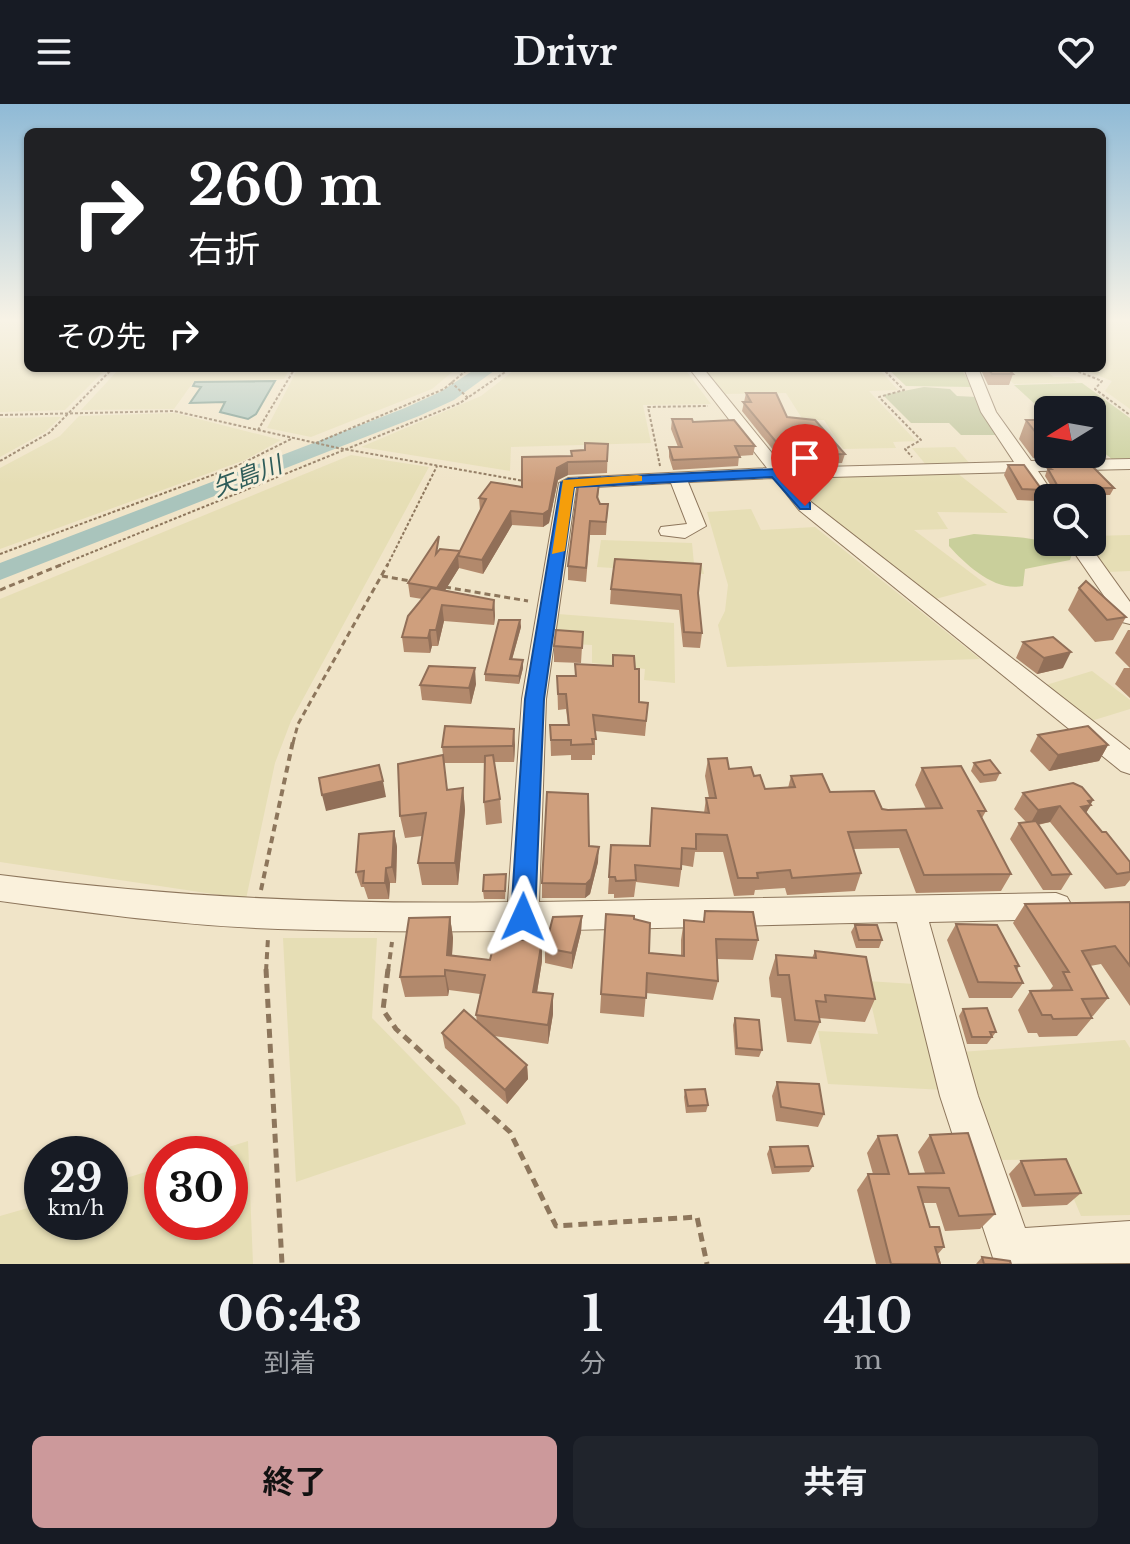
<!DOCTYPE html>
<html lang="ja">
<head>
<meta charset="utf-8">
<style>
  :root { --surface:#171b24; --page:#20242c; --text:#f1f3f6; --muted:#9ea1a6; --accent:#cc999b }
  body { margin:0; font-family:"Libre Baskerville","Noto Sans JP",serif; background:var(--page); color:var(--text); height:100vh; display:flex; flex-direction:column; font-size:30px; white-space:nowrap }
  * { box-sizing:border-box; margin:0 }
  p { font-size:26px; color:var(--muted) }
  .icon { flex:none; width:44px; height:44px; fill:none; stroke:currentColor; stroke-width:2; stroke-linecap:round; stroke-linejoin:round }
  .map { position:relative; height:1160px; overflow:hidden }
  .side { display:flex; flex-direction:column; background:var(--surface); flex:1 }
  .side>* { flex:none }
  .hud { position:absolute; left:24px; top:24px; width:1082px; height:244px; border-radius:12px; box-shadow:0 2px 6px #0004; background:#202124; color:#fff; overflow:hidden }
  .needle { width:52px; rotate:259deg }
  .buttons { position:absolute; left:1034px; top:292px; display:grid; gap:16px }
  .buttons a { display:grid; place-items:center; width:72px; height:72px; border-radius:12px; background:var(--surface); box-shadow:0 2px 6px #0004; font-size:40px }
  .speed { position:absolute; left:24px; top:1032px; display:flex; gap:16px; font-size:40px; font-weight:700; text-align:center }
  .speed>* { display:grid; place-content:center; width:104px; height:104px; border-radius:50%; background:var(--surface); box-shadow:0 2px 6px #0004; line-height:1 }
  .speed small { font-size:20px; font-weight:400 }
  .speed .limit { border:12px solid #d22; background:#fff; color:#111 }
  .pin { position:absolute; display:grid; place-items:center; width:68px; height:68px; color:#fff; margin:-82px -34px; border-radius:50% 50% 50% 0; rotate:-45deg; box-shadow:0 0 8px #0007 }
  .pin .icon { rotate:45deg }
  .me { position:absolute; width:88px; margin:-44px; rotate:1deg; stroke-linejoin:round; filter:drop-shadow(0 0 6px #0008) }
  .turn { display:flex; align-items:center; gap:28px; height:168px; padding:0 32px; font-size:36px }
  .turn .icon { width:104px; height:104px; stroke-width:2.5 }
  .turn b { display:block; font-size:56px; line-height:68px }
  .then { display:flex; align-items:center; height:76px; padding:0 32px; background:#0003; gap:16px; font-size:30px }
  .eta { display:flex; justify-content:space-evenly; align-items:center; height:136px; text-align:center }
  .eta b { font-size:48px; font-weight:700; line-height:56px }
  .action { display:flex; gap:16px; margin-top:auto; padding:16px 32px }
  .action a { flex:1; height:92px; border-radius:12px; background:var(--accent); color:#111; font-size:32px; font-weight:700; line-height:92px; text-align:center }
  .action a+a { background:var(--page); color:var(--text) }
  header { display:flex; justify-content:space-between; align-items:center; height:104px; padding:0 32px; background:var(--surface); font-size:36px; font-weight:700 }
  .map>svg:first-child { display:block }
</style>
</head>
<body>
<header><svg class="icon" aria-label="menu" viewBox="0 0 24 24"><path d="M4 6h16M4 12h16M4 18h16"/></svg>Drivr<svg class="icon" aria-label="heart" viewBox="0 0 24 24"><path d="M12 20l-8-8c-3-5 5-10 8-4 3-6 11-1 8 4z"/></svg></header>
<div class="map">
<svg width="1130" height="1160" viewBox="0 0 1130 1160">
  <rect width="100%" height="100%" fill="#f0e4c8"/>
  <g fill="#e6deb5">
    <path d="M0 218H28V264H107L65 306 0 308Z"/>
    <path d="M1102 218H1130V305L1105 287 1112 277 1079 264H1102Z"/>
    <path d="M120 264H290L284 275 194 277 174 305 81 306Z"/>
    <path d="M298 264H457L432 285 311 333 267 324Z"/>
    <path d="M517 264H684L711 300 643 301 651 339 511 343 510 367 361 343 481 292Z"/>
    <path d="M705 264H878L898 286 869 287 916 337 893 338 896 344 843 345 824 316H803L786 289 725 290Z"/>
    <path d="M975 264H1042L1054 273H1069L1077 278 1014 280 1002 269H978Z"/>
    <path d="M175 309 281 336 245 356 0 445V364L60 332 79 312Z"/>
    <path d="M61 313 45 328 0 353V314Z"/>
    <path d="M955 343 971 361 927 362 912 344Z"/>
    <path d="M351 351 429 363 291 617 275 659 246 795 0 758V495Z"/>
    <path d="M957 369 1008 409 937 408 948 425 914 426 987 481 932 496 806 394 786 372Z"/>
    <path d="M751 405 761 426 815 423 980 555 727 563 718 521 725 507 728 481 707 408Z"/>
    <path d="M1130 431V467L1108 468 1087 438H1092V432Z"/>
    <path d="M601 436 692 439 694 460 702 461 704 470 597 463Z"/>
    <path d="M558 510 674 519 675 579 644 576 645 565 592 559V541L553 539Z"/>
    <path d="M1092 567 1130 596V605L1091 617 1046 581Z"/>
    <path d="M283 834H377L372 914 459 1003 466 1020 296 1078Z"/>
    <path d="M866 877 915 880 945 986 828 980 818 927 878 930Z"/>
    <path d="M1125 936 1130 944V1111L1081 1112 1057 1055 999 1056 961 948Z"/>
    <path d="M248 1037 253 1160H0V1112L42 1100V1118H110V1079L162 1063V1118H230V1050H206Z"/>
  </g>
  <g fill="#c9cf9b">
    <path d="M887 264H961L972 283 906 282Z"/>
    <path d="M1082 279 1130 314V355L1113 356 1092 339V306L1038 303 1014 281Z"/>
    <path d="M974 430C1004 433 1047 431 1072 450L1070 456 1025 465 1023 482C995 488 966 461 949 442V435Z"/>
  </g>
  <path fill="#bfc49a" d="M924 283 950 285 957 292 977 293 997 331H961L949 319H911L883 291Z"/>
  <path fill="#a9c4bc" stroke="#6f938a" stroke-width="2" d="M275 277 256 310 248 315 220 308 225 298 190 299 201 283 193 282 195 278Z"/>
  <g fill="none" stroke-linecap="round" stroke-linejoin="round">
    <path fill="#a9c4bc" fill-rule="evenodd" d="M477 264H498L454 296 419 312 0 476V459L405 304 440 288Z"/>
    <g stroke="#8d765c" stroke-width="2">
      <g id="minor">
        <path d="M689 264H703L784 364 1014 358 981 308 964 264H978L996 308 1031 357 1130 355V365L1038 367 1056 394H1048V400L1042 399 1021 368 792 374 811 398 1130 646V670L1121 667 799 406 774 374 688 378 706 422 685 434 661 431 659 427 661 423 687 420 671 379 576 384 546 595 539 798 1056 789 1067 793 1072 802 1067 811 1056 815 929 818 978 992 1025 1124 1130 1117V1159L995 1160 940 992 897 818C691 822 484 832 278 825 185 822 92 809 0 797V771C169 793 338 801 508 798L522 595 559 379 568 374 767 364Z"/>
        <path d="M1067 438H1087L1130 498V520L1122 518Z"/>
      </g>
    </g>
    <g stroke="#8d765c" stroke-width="2" stroke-dasharray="3 2" stroke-linecap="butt">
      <path d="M882 264 904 286 879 293 921 336 905 345 912 353"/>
      <path d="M1069 264 1102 277 1095 285 1130 311"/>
      <path d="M451 278 468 294"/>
      <path d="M0 311 174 307 338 344 524 377"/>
      <path d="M258 326 295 264"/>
      <path d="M316 339 444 285 469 264"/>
      <path d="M0 357 49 329 113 264"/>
      <path d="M660 362 648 303 708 302"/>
      <path d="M0 450 237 362 293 334"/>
      <path d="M58 462 460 299 511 264"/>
      <path d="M387 462 437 362"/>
    </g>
    <g stroke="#8d765c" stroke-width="3" stroke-dasharray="6 4" stroke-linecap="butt">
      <path d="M382 472 410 477"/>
      <path d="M445 483 528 497"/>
      <path d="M0 486 63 460"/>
      <path d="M293 639 298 620 388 460"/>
    </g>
    <g stroke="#8d765c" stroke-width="4" stroke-dasharray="7 5" stroke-linecap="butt">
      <path d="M261 786 293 637"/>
      <path d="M266 867 268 834"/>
      <path d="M388 867 392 838"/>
    </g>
    <g stroke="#8d765c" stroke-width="5" stroke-dasharray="9 6" stroke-linecap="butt">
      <path d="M266 865 282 1160"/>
      <path d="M388 865 383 906 396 925 510 1028 556 1122 697 1113 707 1160"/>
    </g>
    <use href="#minor" fill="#faf1dc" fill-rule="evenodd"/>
  </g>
  <g fill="#b2896c">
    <path d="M980 264H1007L1013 270 1009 281H988Z"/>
    <path d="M746 289 787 313 845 350 842 359 785 361 742 307Z"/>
    <path d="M672 315 693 318 755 342 753 351 739 352 738 362 673 366 669 353V343H678L671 325Z"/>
    <path d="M1026 316H1048V350H1078L1076 353 1033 354 1019 335Z"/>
    <path d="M608 340 607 369 568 371 558 376 549 419 543 423 512 421 483 470 459 464 445 486 494 496 495 512 494 521 444 517 438 542H432L430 549 404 548 402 533 422 495 410 493 408 479 460 447 480 406 479 394 522 383 572 352 585 346Z"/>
    <path d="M1008 361 1042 386 1037 397 1017 396 1004 371Z"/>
    <path d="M1048 363 1114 384 1110 391H1072L1070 394H1058L1045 372Z"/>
    <path d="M600 373 598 396 600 400H608L606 431H590L586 478 568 476V462Z"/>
    <path d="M1079 484 1126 513 1113 536 1095 538 1068 506Z"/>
    <path d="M611 485 698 489 702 529 700 544 683 543 679 506 610 500Z"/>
    <path d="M520 516 521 523 512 555 523 564 519 580 485 577V570Z"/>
    <path d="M1128 526H1130V594L1115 580 1124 564H1130L1115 549Z"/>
    <path d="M583 528 581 559 554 558V542Z"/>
    <path d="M1023 538 1063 564 1037 570 1016 554Z"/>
    <path d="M635 565 639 598 648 599 645 632 595 627V651H592V656H571V651L551 652 550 621H568L566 605 558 606 557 572H575Z"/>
    <path d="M476 580 471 600 422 596 420 581Z"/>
    <path d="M1038 631 1108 641 1099 657 1049 667 1030 647Z"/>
    <path d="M515 641 514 658H494L500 695 502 719 486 721 484 698 485 659H444L442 643Z"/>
    <path d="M708 655 729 665 754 672 765 685 788 684 791 672 830 688 888 706 926 705 915 681 922 664 986 707 982 714 1011 770 1001 787 916 789 899 744 853 745 861 769 855 787 787 791 785 784 755 786 754 791 734 792 723 748H695L693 763 682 761 679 783 636 778 634 793 614 794V790H608L611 741 649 742 652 704 704 709 706 694H709L705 672Z"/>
    <path d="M974 659 1000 669 996 677 980 679 971 667Z"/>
    <path d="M463 684 465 706 458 781H422L418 759 422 732 405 734 400 712 447 686Z"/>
    <path d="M1023 689 1093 696 1086 709 1130 758V776L1125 782 1105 785 1050 718 1038 721 1071 770 1061 786H1043L1010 735 1019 719 1026 718 1014 705Z"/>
    <path d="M394 727 397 743 396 779H390L389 795H368L364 783H361L356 768Z"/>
    <path d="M589 742 598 758 590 790 585 794H542V779Z"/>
    <path d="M506 778 505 795H484L483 787Z"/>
    <path d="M1130 798V902L1101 860 1090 862 1108 894 1093 912H1091L1092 914 1077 932 1039 933 1037 929H1028L1018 906 1030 887H1049L1053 882 1013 819 1025 800Z"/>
    <path d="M705 807 758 836 753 856 717 855 718 877 713 896 646 889 644 913 600 909 606 810 634 815 649 849 681 852V836L684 816 703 818Z"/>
    <path d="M582 812 581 828 572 865 545 859V844Z"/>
    <path d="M450 813 453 834 452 852 490 856 542 857 537 888 553 890V910L548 940 494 932 527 961 528 975 507 1000 445 944 442 929 477 918 476 911 480 890 449 886 448 892 405 893 400 873Z"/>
    <path d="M956 820 1019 862 1017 866 1023 879 1012 894H969L947 836Z"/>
    <path d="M855 821 882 836 879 844H856L851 828Z"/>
    <path d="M815 847 875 895 865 918 819 914 820 918 811 940 787 938 781 894 771 893 769 874 776 851 812 854Z"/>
    <path d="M963 905 996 928 987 940H967L959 912Z"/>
    <path d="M735 914 762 946 759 953 735 951 733 921Z"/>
    <path d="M777 978 824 1010 818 1023 776 1017 772 992Z"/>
    <path d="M685 986 708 1001 706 1008 686 1009 684 993Z"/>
    <path d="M930 1031 995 1110 980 1125 945 1127 936 1099H923L930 1123 944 1143 938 1150 941 1160H876L857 1086 868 1070H873L867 1049 878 1032 909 1070 925 1069 918 1048Z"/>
    <path d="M770 1043 813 1062 809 1068 772 1070 767 1050Z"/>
    <path d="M1021 1057 1081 1089 1067 1101 1022 1103 1009 1070Z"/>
    <path d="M982 1153 1011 1160H976Z"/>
  </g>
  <g fill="#916f58">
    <path d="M568 358V371L558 376 549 419 543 423V410L557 364Z"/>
    <path d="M511 407 512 421 483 470 482 456Z"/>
    <path d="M458 452 459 464 438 498 437 484Z"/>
    <path d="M494 496 495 512 494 521 493 506Z"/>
    <path d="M442 501 444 517 438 542 436 526Z"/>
    <path d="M520 516 521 523 510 563V555Z"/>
    <path d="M430 526 432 542 430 549 428 534Z"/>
    <path d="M1071 548 1063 564 1037 570 1044 554Z"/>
    <path d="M523 556V564L519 580V572Z"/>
    <path d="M475 564 476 580 471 600 469 584Z"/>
    <path d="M514 625 515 641 514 658 513 642Z"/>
    <path d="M1108 641 1099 657 1049 667 1058 651Z"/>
    <path d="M383 677 386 693 326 707 322 691Z"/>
    <path d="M463 684 465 706 458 781 455 759Z"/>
    <path d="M1093 696 1090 701H1091L1081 717V703L1088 697Z"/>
    <path d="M1060 702 1050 718 1029 722 1038 706Z"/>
    <path d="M394 727 397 743 396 779 392 763Z"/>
    <path d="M599 743 598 758 590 790 585 794 586 780Z"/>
    <path d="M386 764 390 779 389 795 385 779Z"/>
    <path d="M582 812 581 828 572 865V849Z"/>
    <path d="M450 813 453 834 451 866 447 851Z"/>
    <path d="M542 837V857L534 907 533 888Z"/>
    <path d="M445 866 449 886 448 892 445 872Z"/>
    <path d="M553 890V910L548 940V921Z"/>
    <path d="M527 961 528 975 507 1000 505 986Z"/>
  </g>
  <g fill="#cf9f7d" stroke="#916f58" stroke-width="2">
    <path d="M988 264H1007L1013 270H992Z"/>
    <path d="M746 289H776L787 313 815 316 845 350 787 351 743 298H751Z"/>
    <path d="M672 315H692L693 318 734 316 755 342H735L740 353 673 356 669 343H682Z"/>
    <path d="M1026 316H1048V334H1040Z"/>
    <path d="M585 339 608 340 607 357 568 358 557 364 549 406 543 410 511 407 482 456 458 452 460 447 437 484 408 479 439 432 436 450 440 445 460 447 486 395 479 394 491 378 522 383V353L572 352 571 347 585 346Z"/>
    <path d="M1008 361H1024L1042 386 1022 385Z"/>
    <path d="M1092 362 1114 384H1068L1073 389 1061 388 1048 365H1051L1048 363Z"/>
    <path d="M600 373 597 393 600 400H608L606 418 590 417 586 464 568 462 579 374Z"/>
    <path d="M615 455 701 460 698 489 702 529 684 528 681 491 611 485Z"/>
    <path d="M1086 477 1126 513 1107 516 1079 484Z"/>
    <path d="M431 484 494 496 493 506 442 501 436 526H430L428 534 402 533 408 512Z"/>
    <path d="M499 516H520L510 555 523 556 519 572 485 570Z"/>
    <path d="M556 526 583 528 582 544 554 542Z"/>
    <path d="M1053 533 1071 548 1044 554 1023 538Z"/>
    <path d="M613 551 634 552 635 565H639V598L648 599 646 617 593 611 596 635H592L593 640 571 641V636H551L550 621H569L566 590H558L557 572H576L575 560 613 562Z"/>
    <path d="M429 562 475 564 469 584 420 581Z"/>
    <path d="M445 622 514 625 513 642 442 643Z"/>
    <path d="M1088 622 1108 641 1058 651 1038 631Z"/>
    <path d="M443 651 447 686 463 684 455 759H418L426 709 400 712 398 660Z"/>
    <path d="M493 651 500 695 484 698 485 652Z"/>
    <path d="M727 654 729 665 751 663 754 672 760 671 765 685 795 683 791 672 822 670 830 688 874 687 882 705 888 706 942 704 922 664 961 662 986 707H978L1011 770 924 771 906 726 848 728 861 769 792 774 790 766 757 769 758 774H738L727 731 696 730V745L682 744 681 765 635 761 636 776 616 777 615 773H609L611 741 650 742 652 704 709 709 706 694H716L708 655Z"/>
    <path d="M990 656 1000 669 984 671 974 659Z"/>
    <path d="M379 661 383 677 322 691 319 674Z"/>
    <path d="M1073 679 1082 683 1093 696 1088 697 1091 701 1081 703 1102 728H1106L1130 758V768L1117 770 1060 702 1038 706 1023 689Z"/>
    <path d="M547 688 588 690 589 742 599 743 591 775 586 780 542 779Z"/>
    <path d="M1036 717 1071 770 1052 771 1019 719Z"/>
    <path d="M394 727 392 763 386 764 385 779H363L364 767 356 768 359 730Z"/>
    <path d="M506 770 505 787H483L484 771Z"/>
    <path d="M1130 798V862L1115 842 1082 847 1108 894 1082 895 1092 914 1053 915 1051 911H1042L1030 887 1072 886 1063 868H1069L1025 800Z"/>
    <path d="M705 807 753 808 758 836 716 835 718 877 647 869 646 894 601 890 606 810 634 812V815L650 819 649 849 684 852V816L704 818Z"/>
    <path d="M582 812 572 849 545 844 553 813Z"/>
    <path d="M450 813 447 851 490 856 493 844 503 835 542 837 533 888 553 890 548 921 476 911 485 871 445 866V872L400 873 409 814Z"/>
    <path d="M956 820 997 821 1019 862H1015L1023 879 978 878Z"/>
    <path d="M855 821H877L882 836H859Z"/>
    <path d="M815 847 866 853 875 895 825 891 826 898 816 897 820 918 795 916 789 871H778L776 851 816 854Z"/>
    <path d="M987 904 996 928H990L992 933H972L963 905Z"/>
    <path d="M464 906 527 961 505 986 442 929Z"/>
    <path d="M735 914 759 916 762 946 737 944Z"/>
    <path d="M777 978 819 980 824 1010 781 1003Z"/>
    <path d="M705 985 708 1001 688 1002 685 986Z"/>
    <path d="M968 1029 995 1110 959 1112 949 1084 918 1083 930 1123H939L944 1143H935L940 1160H891L868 1070H889L878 1032 897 1031 909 1070 944 1069 930 1031Z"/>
    <path d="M808 1042 813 1062 775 1063 770 1043Z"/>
    <path d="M1066 1055 1081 1089 1035 1091 1021 1057Z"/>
    <path d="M982 1153 1010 1157 1011 1160H984Z"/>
  </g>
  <linearGradient id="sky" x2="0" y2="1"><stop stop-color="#8fbad6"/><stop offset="0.57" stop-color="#f8f3e6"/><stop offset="1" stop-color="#f8f3e6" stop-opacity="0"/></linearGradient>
  <rect width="1130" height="380" fill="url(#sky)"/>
  <path fill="#1a73e8" stroke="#114b97" stroke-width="2" d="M776 365 810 399V405H800L772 373 574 383 544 595 535 813 532 820 523 823 515 820 511 813 525 595 561 379 568 375Z"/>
  <path fill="#f59e0b" d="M637 371 642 372V377L574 383 565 447 552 450 563 376Z"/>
  <g text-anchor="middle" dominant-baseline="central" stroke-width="6" stroke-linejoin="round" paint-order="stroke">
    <g font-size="24" font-style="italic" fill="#2f5d5a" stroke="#f7eed8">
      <text transform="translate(247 372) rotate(-21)">矢島川</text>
    </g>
  </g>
</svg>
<div class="buttons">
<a><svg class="needle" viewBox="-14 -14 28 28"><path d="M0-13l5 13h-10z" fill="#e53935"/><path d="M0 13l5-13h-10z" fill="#9ea1a6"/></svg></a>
<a><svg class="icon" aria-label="search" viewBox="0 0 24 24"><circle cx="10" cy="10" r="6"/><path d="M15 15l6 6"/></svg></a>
</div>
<div class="speed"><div>29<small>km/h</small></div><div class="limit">30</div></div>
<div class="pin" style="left:805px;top:402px;background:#d93025"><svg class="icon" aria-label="arrive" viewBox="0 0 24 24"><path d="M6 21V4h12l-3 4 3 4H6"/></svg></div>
<svg class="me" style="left:523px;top:813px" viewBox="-20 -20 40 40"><path d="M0-17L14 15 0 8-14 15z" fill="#1a73e8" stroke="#fff" stroke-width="4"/></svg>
<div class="hud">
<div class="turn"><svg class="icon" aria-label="right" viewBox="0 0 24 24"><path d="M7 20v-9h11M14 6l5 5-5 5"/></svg><div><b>260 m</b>右折</div></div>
<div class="then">その先<svg class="icon" aria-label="right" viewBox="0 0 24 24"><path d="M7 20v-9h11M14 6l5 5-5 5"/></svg></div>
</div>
</div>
<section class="side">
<div class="eta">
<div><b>06:43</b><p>到着</p></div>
<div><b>1</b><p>分</p></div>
<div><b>410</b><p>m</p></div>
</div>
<div class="action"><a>終了</a><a>共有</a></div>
</section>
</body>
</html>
